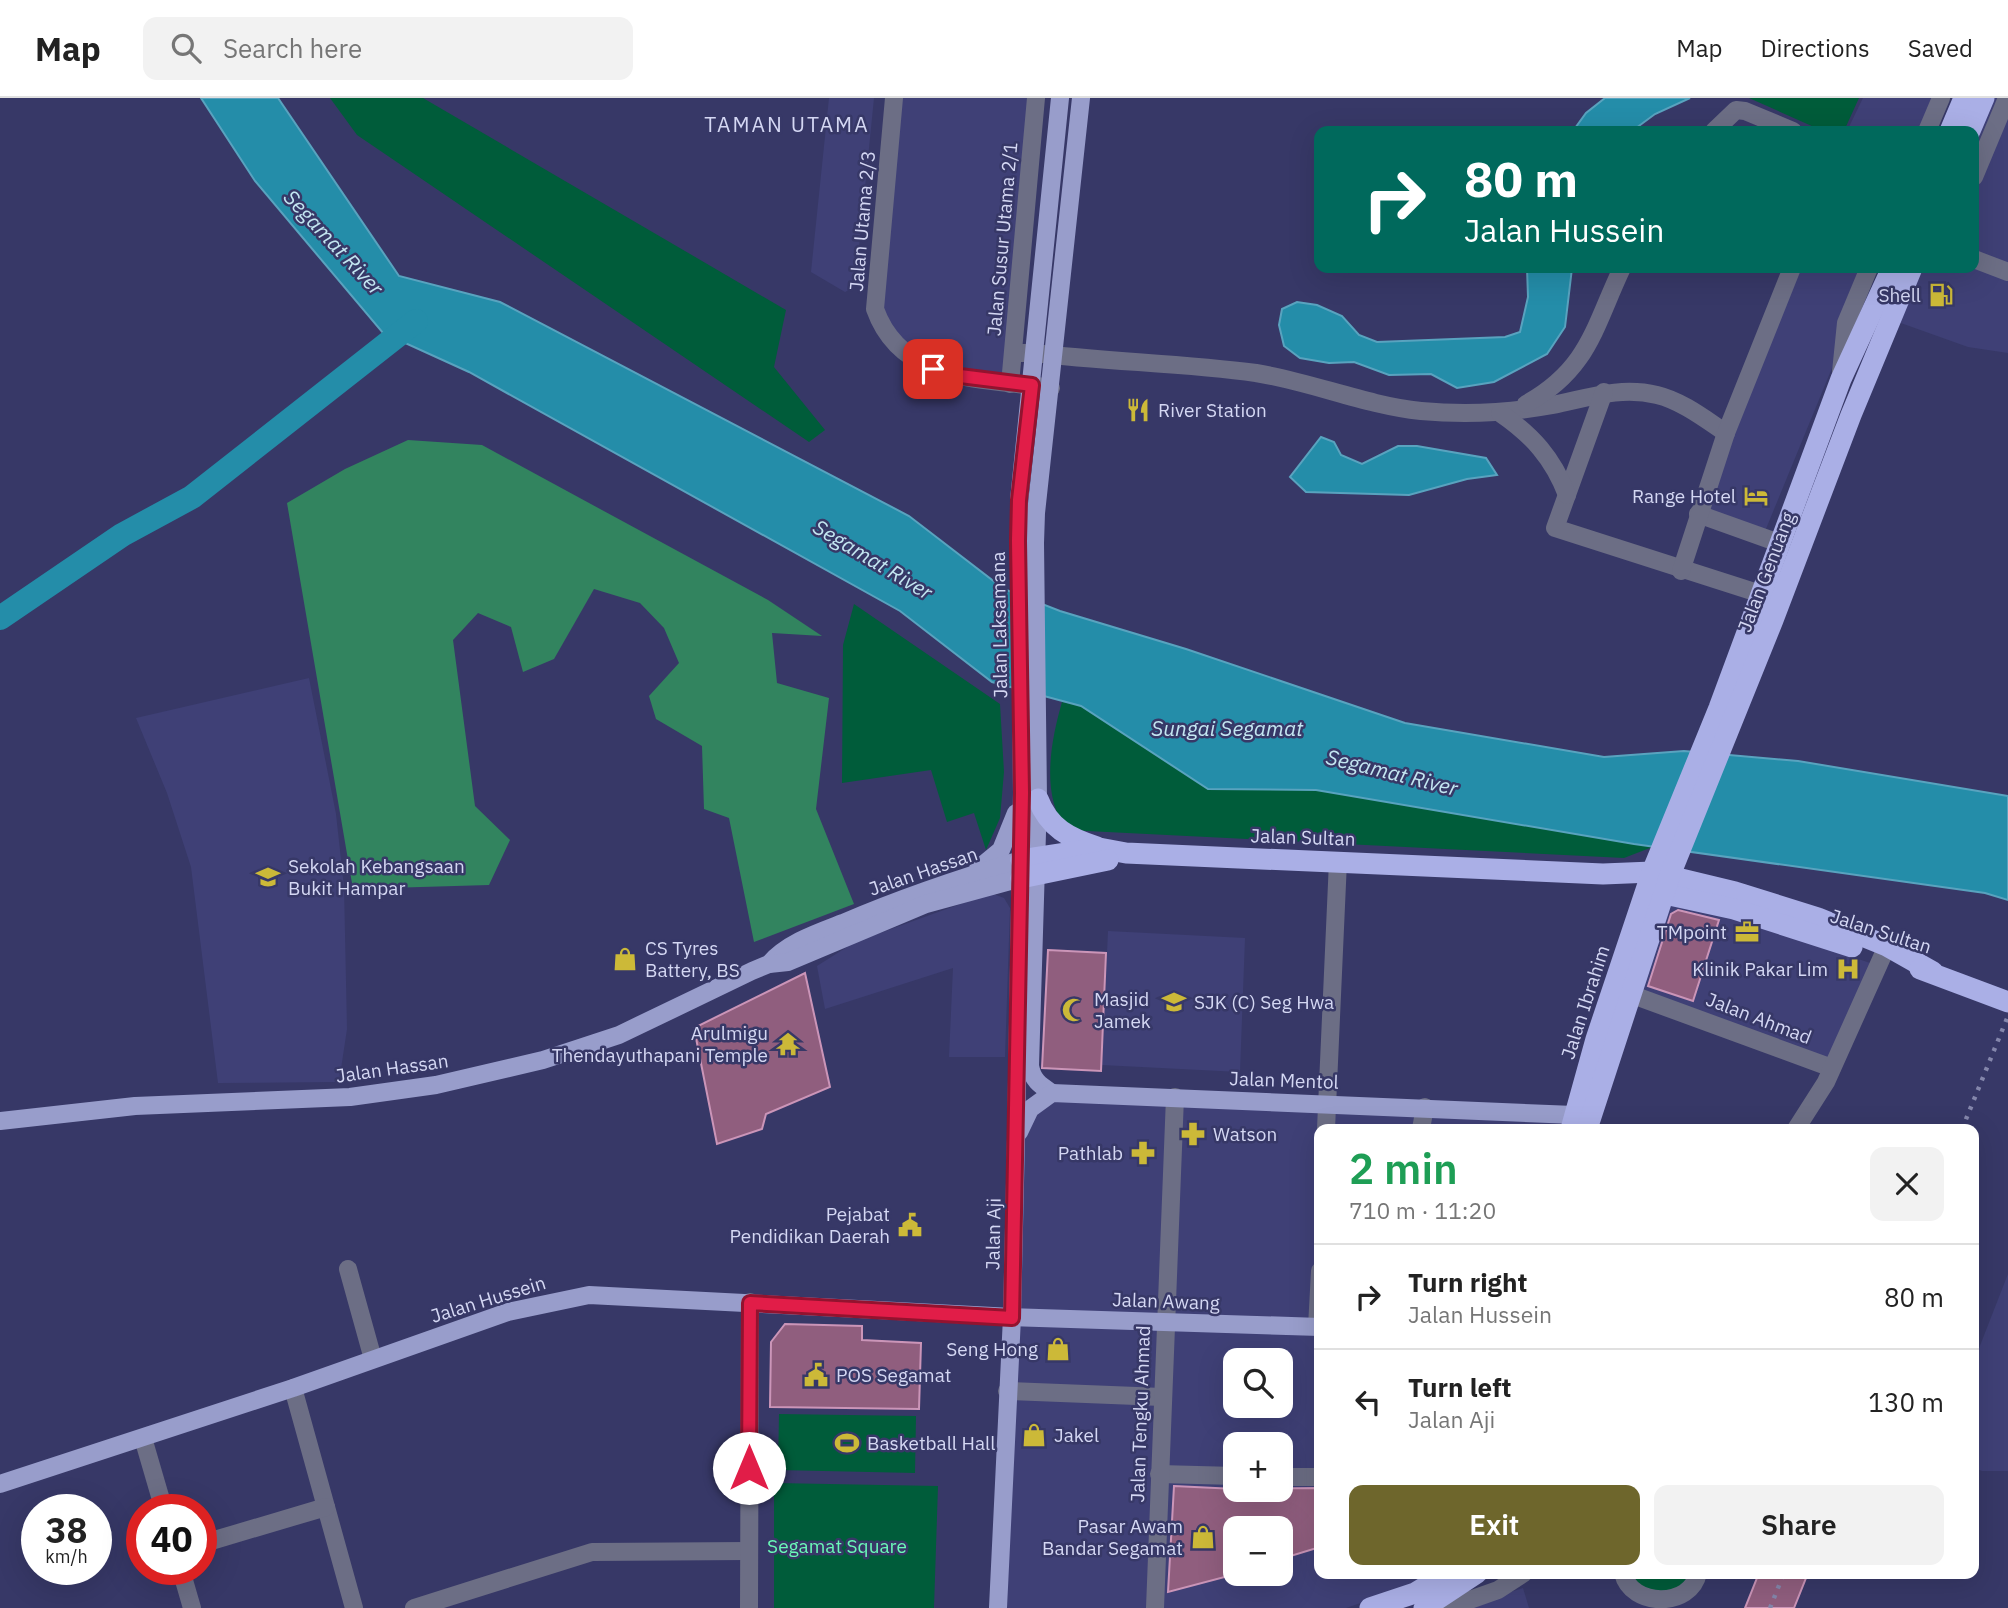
<!DOCTYPE html>
<html lang="en">
<head>
<meta charset="utf-8">
<style>
  :root { --surface:#fff; --page:#f2f2f2; --text:#222; --muted:#767676; --line:#e0e0e0; --accent:#6e662c }
  body { margin:0; font-family:"IBM Plex Sans",sans-serif; background:var(--page); color:var(--text); height:100vh; display:flex; flex-direction:column; font-size:26px; white-space:nowrap }
  * { box-sizing:border-box; margin:0 }
  p { font-size:23px; color:var(--muted) }
  .icon { flex:none; width:38px; height:38px; fill:none; stroke:currentColor; stroke-width:2; stroke-linecap:round; stroke-linejoin:round }
  .map { position:relative; flex:1; overflow:hidden }
  .side { position:absolute; left:1314px; top:1026px; width:665px; height:455px; display:flex; flex-direction:column; background:var(--surface); border-radius:14px; box-shadow:0 7px 28px #0002 }
  .side>* { flex:none }
  .hud { position:absolute; left:1314px; top:28px; width:665px; height:147px; border-radius:14px; box-shadow:0 7px 28px #0002; background:#00695c; color:#fff; overflow:hidden }
  .controls { position:absolute; left:1223px; top:1250px; display:grid; gap:14px }
  .controls a { display:grid; place-items:center; width:70px; height:70px; border-radius:14px; background:var(--surface); box-shadow:0 7px 28px #0002; font-size:35px }
  .speed { position:absolute; left:21px; top:1396px; display:flex; gap:14px; font-size:35px; font-weight:700; text-align:center }
  .speed>* { display:grid; place-content:center; width:91px; height:91px; border-radius:50%; background:var(--surface); box-shadow:0 7px 28px #0002; line-height:1 }
  .speed small { font-size:18px; font-weight:400 }
  .speed .limit { border:10px solid #d22; background:#fff; color:#111 }
  .pin { position:absolute; display:grid; place-items:center; width:60px; height:60px; color:#fff; margin:-30px; border-radius:14px; box-shadow:0 4px 10px #0006 }
  .me { position:absolute; width:77px; margin:-38px; rotate:0deg; stroke-linejoin:round; filter:drop-shadow(0 0 5px #0008) }
  .turn { display:flex; align-items:center; gap:24px; height:147px; padding:0 35px; font-size:32px }
  .turn .icon { width:91px; height:91px; stroke-width:2.5 }
  .turn b { display:block; font-size:49px; line-height:60px }
  .round { display:grid; place-items:center; flex:none; width:74px; height:74px; border-radius:14px; background:var(--page) }
  .overview { display:flex; align-items:center; justify-content:space-between; height:119px; padding:0 35px }
  h1 { font-size:42px; font-weight:600; line-height:52px; color:#1e9e55 }
  .cta { display:flex; gap:14px; margin-top:auto; padding:14px 35px }
  .cta a { flex:1; height:80px; border-radius:14px; background:var(--accent); color:#fff; font-size:28px; font-weight:600; line-height:80px; text-align:center }
  .cta a+a { background:var(--page); color:var(--text) }
  ul { padding:0; list-style:none }
  li { display:flex; align-items:center; gap:21px; height:105px; padding:0 35px; border-top:2px solid var(--line) }
  li div { flex:1 }
  li b { display:block; font-size:26px }
  li em { font-style:normal }
  header { display:flex; align-items:center; gap:42px; box-sizing:border-box; height:98px; padding:0 35px; background:var(--surface); border-bottom:2px solid var(--line) }
  header strong { font-size:33px }
  nav { display:flex; gap:38px; margin-inline-start:auto; font-size:24px }
  .search { width:490px; height:63px; background:var(--page); display:flex; align-items:center; gap:18px; box-sizing:border-box; padding:0 24px; border-radius:14px; color:var(--muted); font-size:26px }
  .map>svg:first-child { display:block }
</style>
</head>
<body>
<header>
<strong>Map</strong>
<div class="search"><svg class="icon" aria-label="search" viewBox="0 0 24 24"><circle cx="10" cy="10" r="6"/><path d="M15 15l6 6"/></svg>Search here</div>
<nav><a>Map</a><a>Directions</a><a>Saved</a></nav>
</header>
<div class="map">
<svg width="2008" height="1510" viewBox="0 0 2008 1510">
  <rect width="100%" height="100%" fill="#373867"/>
  <g fill="#3f4076" fill-rule="evenodd">
    <path d="M829 0H874L855 189 845 194 811 174Z"/>
    <path d="M889 0H1040L1013 291 944 281 876 231Z"/>
    <path d="M1863 0H1946L1932 33H1847Z"/>
    <path d="M1995 0H2008V255L1968 249 1898 224 1922 170H1974V49Z"/>
    <path d="M1787 170H1873L1761 443 1693 419Z"/>
    <path d="M309 580 336 716 344 789 347 931 339 984 218 985 191 769 167 695 136 620Z"/>
    <path d="M991 795 1004 800 1010 810 1005 959H949L953 870 825 911 817 868 855 844Z"/>
    <path d="M1669 804 1735 819 1873 866 1825 972 1637 903Z"/>
    <path d="M1108 833 1245 840 1240 974 1102 967Z"/>
    <path d="M1056 1003 1565 1023 1563 1031H1320V1475H1432L1410 1488 1346 1510H1007L1024 1039 1036 1017ZM1236 1262H1281V1307H1236ZM1236 1346H1281V1391H1236ZM1236 1430H1281V1475H1236Z"/>
    <path d="M2008 1176V1373H1982L1974 1370V1263Z"/>
    <path d="M1523 1490 1529 1510H1461Z"/>
  </g>
  <g fill="#005c3a">
    <path d="M330 0H423L786 212 774 269 825 332 809 344 357 37Z"/>
    <path d="M1749 0H1859L1844 33H1823Z"/>
    <path d="M854 506 1000 606 1004 674 1000 720 986 752 974 715 947 724 931 672 842 685 843 547Z"/>
    <path d="M1062 604 1081 608 1208 691 1316 692 1655 748 1624 760 1067 732C1040 698 1051 642 1062 604Z"/>
    <path d="M779 1316 916 1318 915 1375 778 1372Z"/>
    <path d="M774 1385 938 1388 934 1510H774Z"/>
    <path d="M1633 1475H1689L1687 1483 1663 1500 1637 1485Z"/>
  </g>
  <path fill="#32845f" d="M408 342 482 347 768 502 822 538 772 535 777 585 829 600 816 711 854 806 754 844 729 720 704 711 702 648 656 621 649 598 679 565 664 530 640 505 594 491 554 561 523 574 511 529 478 515 453 542 475 708 510 742 489 787 353 791 287 405 345 371Z"/>
  <g fill="#248da9" stroke="#59a3bf" stroke-width="2">
    <path d="M201 0H278L399 178 500 204 909 418 1004 491 1060 513 1186 551 1405 625 1604 659 1684 653 1798 663 2008 698V802L1985 795 1634 746 1316 692 1208 691 1081 608 992 584 900 513 469 274 383 235 255 83Z"/>
    <path d="M1605 0H1690L1655 16 1632 33H1573L1586 15Z"/>
    <path d="M1527 170H1572L1565 229 1547 256 1494 284 1457 290 1431 276 1389 277 1354 264 1329 265 1300 260 1284 248 1279 227 1282 211 1297 204 1317 207 1342 218 1359 237 1377 244 1505 239 1520 234 1528 199Z"/>
    <path d="M1321 339 1334 344 1341 357 1362 366 1398 348H1417L1486 360 1497 377 1467 381 1409 397 1306 394 1290 379Z"/>
  </g>
  <g fill="none" stroke-linecap="round" stroke-linejoin="round">
    <path stroke="#248da9" stroke-width="24" d="M0 520 122 437 192 399 416 223"/>
  </g>
  <g fill="#905e7e" stroke="#cb95b8" stroke-width="2">
    <path d="M1678 812 1719 822 1693 903 1648 888 1671 816Z"/>
    <path d="M1048 852 1106 855 1101 973 1042 970Z"/>
    <path d="M805 875 830 989 766 1016 762 1031 717 1046 694 930Z"/>
    <path d="M785 1226 862 1228V1242L921 1245 919 1311 770 1309 771 1244Z"/>
    <path d="M1174 1388 1236 1391 1320 1390V1449L1281 1461V1430H1236V1476L1168 1494Z"/>
    <path d="M1759 1475H1808L1794 1510H1745Z"/>
  </g>
  <g fill="none" stroke-linecap="round" stroke-linejoin="round">
    <g stroke="#6c6e85" stroke-width="18">
      <path d="M894 0 875 211C902 287 985 280 1051 290"/>
      <path d="M1714 33 1736 12 1745 13 1793 33"/>
      <path d="M1927 33 1941 0"/>
      <path d="M1974 79 2007 0"/>
      <path d="M1974 161 2008 174"/>
      <path d="M1013 255H1034C1108 264 1183 265 1256 275 1312 284 1365 307 1421 313 1466 317 1509 315 1553 307 1588 300 1620 288 1657 297 1682 303 1705 321 1726 335"/>
      <path d="M1841 274 1846 225 1869 170"/>
      <path d="M1010 286 1036 0"/>
      <path d="M1604 294 1555 430 1761 496"/>
      <path d="M1526 306C1589 271 1594 229 1622 170"/>
      <path d="M1500 315C1532 337 1553 360 1567 397"/>
      <path d="M1698 416 1779 445"/>
      <path d="M1681 473 1726 335 1792 170"/>
      <path d="M1630 896 1832 970"/>
      <path d="M1326 1031 1338 763"/>
      <path d="M1421 1031 1425 1009"/>
      <path d="M1796 1031 1826 984 1887 848"/>
      <path d="M348 1171 373 1261"/>
      <path d="M1317 1229 1320 1173"/>
      <path d="M293 1290 354 1510"/>
      <path d="M1007 1293 1162 1299"/>
      <path d="M143 1340 164 1412"/>
      <path d="M1159 1376 1236 1378"/>
      <path d="M1281 1379H1320"/>
      <path d="M201 1446 326 1409"/>
      <path d="M181 1472 192 1510"/>
      <path d="M1623 1475C1631 1510 1691 1510 1698 1475"/>
      <path d="M414 1510 592 1454 748 1453"/>
      <path d="M749 1510 750 1204"/>
      <path d="M1155 1510 1175 999"/>
      <path d="M1447 1510 1498 1492 1524 1475"/>
    </g>
    <g stroke="#989dcb" stroke-width="18">
      <path d="M978 771 1001 752 1016 715"/>
      <path d="M769 866C787 845 817 835 843 825 901 800 960 780 1021 762"/>
      <path d="M1052 995C1040 987 1033 983 1030 968L1038 701 1035 445 1036 415 1081 0"/>
      <path d="M0 1023 135 1008 350 999 436 987 543 962 619 937 752 873 769 866 788 864 926 806 1021 780"/>
      <path d="M1019 1034 1030 1011 1052 995 1574 1017"/>
      <path d="M0 1386 293 1290 508 1214 589 1197 1012 1219 1320 1229"/>
      <path d="M998 1510 1012 1219 1016 1040 1022 695 1019 402 1060 0"/>
    </g>
    <g stroke="#aaafe6" stroke-width="21">
      <path d="M1950 33 1964 0"/>
      <path d="M1970 33 1984 0"/>
      <path d="M1038 701C1049 730 1069 740 1097 749"/>
      <path d="M1021 762 1099 750 1126 755 1603 776 1652 774 1735 794 1818 820 1887 848 1933 874"/>
      <path d="M1021 780 1108 762"/>
      <path d="M1651 793 1734 811 1852 849"/>
      <path d="M1920 871 2008 904"/>
      <path d="M1571 1031 1596 941 1652 774 1719 610 1841 281 1892 170"/>
      <path d="M1587 1031 1670 777 1773 522 1851 317 1912 170"/>
      <path d="M1370 1510 1415 1495 1448 1475"/>
      <path d="M1424 1510 1477 1475"/>
    </g>
    <g stroke="#8486ab" stroke-width="4.5" stroke-dasharray="3.5 7" stroke-linecap="butt">
      <path d="M1962 1031 2008 918"/>
      <path d="M1770 1510 1784 1475"/>
    </g>
  </g>
  <g fill="none" stroke-linecap="round" stroke-linejoin="round">
    <g stroke="#92132f" stroke-width="18">
      <path id="route" d="M749 1370 750 1205 1012 1220 1022 695 1018 443 1019 402 1032 287 944 276 933 271"/>
    </g>
    <use href="#route" stroke="#e11d48" stroke-width="12"/>
  </g>
  <defs>
    <g id="fuel-bare" transform="scale(1.89)"><path d="M-5.5-6h7V0h2V4h1.3V-2.5L3-4.5l.8-.8L6-3V5H2.5V1h-1V6h-7ZM-4.2-4.7v3.2H.2V-4.7Z" fill="#ccb938" stroke="#373867" stroke-width="2.5" paint-order="stroke"/></g>
    <g id="restaurant-bare" transform="scale(1.89)"><path d="M-5-6h1v4h1v-4h1v4h1v-4h1v5L-1.5 .5V6h-2V.5L-5-1ZM5-6V6H3V1.5H1.5Q1.5-4 5-6Z" fill="#ccb938" stroke="#373867" stroke-width="2.5" paint-order="stroke"/></g>
    <g id="hotel-bare" transform="scale(1.89)"><path d="M-6-4.5h1.5V1H6V5H4.5V3h-9V5H-6ZM-4 0a1.8 1.8 0 1 1 3.6 0ZM.5 0V-2.5h3Q6-2.5 6 0Z" fill="#ccb938" stroke="#373867" stroke-width="2.5" paint-order="stroke"/></g>
    <g id="school-bare" transform="scale(1.89)"><path d="M0-5L7-2L0 1L-7-2ZM-4 1L0 2.5L4 1V4Q0 6-4 4Z" fill="#ccb938" stroke="#373867" stroke-width="2.5" paint-order="stroke"/></g>
    <g id="office-bare" transform="scale(1.89)"><path d="M-6-3h4V-5.5h4V-3h4V5H-6ZM-1-4.5V-3h2v-1.5ZM-6 0V1H6V0Z" fill="#ccb938" stroke="#373867" stroke-width="2.5" paint-order="stroke"/></g>
    <g id="shop-bare" transform="scale(1.89)"><path d="M-5-2.5h2.3a2.7 3.5 0 0 1 5.4 0H5L5.5 6h-11ZM-1.5-2.5h3a1.5 2.3 0 0 0-3 0Z" fill="#ccb938" stroke="#373867" stroke-width="2.5" paint-order="stroke"/></g>
    <g id="hospital-bare" transform="scale(1.89)"><path d="M-5-5h3v3.5h4V-5h3V5h-3V1.5h-4V5h-3Z" fill="#ccb938" stroke="#373867" stroke-width="2.5" paint-order="stroke"/></g>
    <g id="mosque-bare" transform="scale(1.89)"><path d="M3.5-4.9A6 6 0 1 0 3.5 4.9A5 5 0 1 1 3.5-4.9Z" fill="#ccb938" stroke="#373867" stroke-width="2.5" paint-order="stroke"/></g>
    <g id="temple-bare" transform="scale(1.89)"><path d="M0-6L5-2H3V0L6.5 2.5H4V6H1.5V3h-3V6H-4V2.5H-6.5L-3 0V-2H-5Z" fill="#ccb938" stroke="#373867" stroke-width="2.5" paint-order="stroke"/></g>
    <g id="pharmacy-bare" transform="scale(1.89)"><path d="M-2-6h4v4h4v4h-4v4h-4v-4h-4v-4h4Z" fill="#ccb938" stroke="#373867" stroke-width="2.5" paint-order="stroke"/></g>
    <g id="civic-bare" transform="scale(1.89)"><path d="M-.6-6.5H3V-4.5H.6V-3L4-1V1h2V6H-6V1h2V-1L-.6-3ZM-1.2 2.5V6h2.4V2.5Z" fill="#ccb938" stroke="#373867" stroke-width="2.5" paint-order="stroke"/></g>
    <g id="stadium-bare" transform="scale(1.89)"><path d="M0-5a6.5 5 0 1 0 0 10a6.5 5 0 1 0 0-10ZM-3.5-1.8h7v3.6h-7Z" fill="#ccb938" stroke="#373867" stroke-width="2.5" paint-order="stroke"/></g>
  </defs>
  <g fill-rule="evenodd">
    <use href="#fuel-bare" x="1941" y="197"/>
    <use href="#restaurant-bare" x="1138" y="312"/>
    <use href="#hotel-bare" x="1756" y="398"/>
    <use href="#school-bare" x="268" y="779"/>
    <use href="#office-bare" x="1747" y="834"/>
    <use href="#shop-bare" x="625" y="861"/>
    <use href="#hospital-bare" x="1848" y="871"/>
    <use href="#school-bare" x="1174" y="904"/>
    <use href="#mosque-bare" x="1074" y="912"/>
    <use href="#temple-bare" x="788" y="946"/>
    <use href="#pharmacy-bare" x="1193" y="1036"/>
    <use href="#pharmacy-bare" x="1143" y="1055"/>
    <use href="#civic-bare" x="910" y="1127"/>
    <use href="#shop-bare" x="1058" y="1251"/>
    <use href="#civic-bare" x="816" y="1277"/>
    <use href="#shop-bare" x="1034" y="1337"/>
    <use href="#stadium-bare" x="847" y="1345"/>
    <use href="#shop-bare" x="1203" y="1439"/>
  </g>
  <g text-anchor="middle" dominant-baseline="central" stroke-width="5" stroke-linejoin="round" paint-order="stroke">
    <g font-size="19" fill="#d4d7f3" stroke="#373867">
      <text transform="translate(862 123) rotate(-85)">Jalan Utama 2/3</text>
      <text transform="translate(1002 141) rotate(-85)">Jalan Susur Utama 2/1</text>
      <text transform="translate(1766 474) rotate(-69)">Jalan Genuang</text>
      <text transform="translate(999 527) rotate(-91)">Jalan Laksamana</text>
      <text transform="translate(1303 739) rotate(2)">Jalan Sultan</text>
      <text transform="translate(923 773) rotate(-19)">Jalan Hassan</text>
      <text transform="translate(1881 833) rotate(18)">Jalan Sultan</text>
      <text transform="translate(1585 904) rotate(-72)">Jalan Ibrahim</text>
      <text transform="translate(1759 920) rotate(21)">Jalan Ahmad</text>
      <text transform="translate(392 970) rotate(-8)">Jalan Hassan</text>
      <text transform="translate(1284 982) rotate(2)">Jalan Mentol</text>
      <text transform="translate(993 1136) rotate(-89)">Jalan Aji</text>
      <text transform="translate(488 1201) rotate(-17)">Jalan Hussein</text>
      <text transform="translate(1166 1203) rotate(2)">Jalan Awang</text>
      <text transform="translate(1140 1316) rotate(-88)">Jalan Tengku Ahmad</text>
    </g>
    <g font-size="19" fill="#d4d7f3" stroke="#373867" text-anchor="end">
      <text x="1921" y="197">Shell</text>
      <text x="1158" y="312" text-anchor="start">River Station</text>
      <text x="1736" y="398">Range Hotel</text>
      <text x="288" y="768" text-anchor="start">Sekolah Kebangsaan<tspan x="288" dy="22">Bukit Hampar</tspan></text>
      <text x="1727" y="834">TMpoint</text>
      <text x="645" y="850" text-anchor="start">CS Tyres<tspan x="645" dy="22">Battery, BS</tspan></text>
      <text x="1828" y="871">Klinik Pakar Lim</text>
      <text x="1094" y="901" text-anchor="start">Masjid<tspan x="1094" dy="22">Jamek</tspan></text>
      <text x="1194" y="904" text-anchor="start">SJK (C) Seg Hwa</text>
      <text x="768" y="935">Arulmigu<tspan x="768" dy="22">Thendayuthapani Temple</tspan></text>
      <text x="1213" y="1036" text-anchor="start">Watson</text>
      <text x="1123" y="1055">Pathlab</text>
      <text x="890" y="1116">Pejabat<tspan x="890" dy="22">Pendidikan Daerah</tspan></text>
      <text x="1038" y="1251">Seng Hong</text>
      <text x="836" y="1277" text-anchor="start">POS Segamat</text>
      <text x="1054" y="1337" text-anchor="start">Jakel</text>
      <text x="867" y="1345" text-anchor="start">Basketball Hall</text>
      <text x="1183" y="1428">Pasar Awam<tspan x="1183" dy="22">Bandar Segamat</tspan></text>
    </g>
    <g font-size="19" fill="#6afab8" stroke="#373867">
      <text x="837" y="1448">Segamat Square</text>
    </g>
    <g font-size="21" letter-spacing="2" fill="#d4d7f3" stroke="#373867">
      <text x="787" y="26">TAMAN UTAMA</text>
    </g>
    <g font-size="21" font-style="italic" fill="#c3e6f1" stroke="#373867">
      <text transform="translate(334 144) rotate(47)">Segamat River</text>
      <text transform="translate(873 461) rotate(31)">Segamat River</text>
      <text x="1227" y="630">Sungai Segamat</text>
      <text transform="translate(1392 674) rotate(14)">Segamat River</text>
    </g>
  </g>
</svg>
<div class="controls">
<a><svg class="icon" aria-label="search" viewBox="0 0 24 24"><circle cx="10" cy="10" r="6"/><path d="M15 15l6 6"/></svg></a>
<a>+</a>
<a>−</a>
</div>
<div class="speed"><div>38<small>km/h</small></div><div class="limit">40</div></div>
<div class="pin" style="left:933px;top:271px;background:#d93025"><svg class="icon" aria-label="arrive" viewBox="0 0 24 24"><path d="M6 21V4h12l-3 4 3 4H6"/></svg></div>
<svg class="me" style="left:749px;top:1370px" viewBox="-20 -20 40 40"><circle r="19" fill="#fff"/><path d="M0-13L10 11 0 6-10 11z" fill="#e11d48"/></svg>
<div class="hud">
<div class="turn"><svg class="icon" aria-label="right" viewBox="0 0 24 24"><path d="M7 20v-9h11M14 6l5 5-5 5"/></svg><div><b>80 m</b>Jalan Hussein</div></div>
</div>
<section class="side">
<div class="overview"><div><h1>2 min</h1><p>710 m · 11:20</p></div><a class="round"><svg class="icon" aria-label="close" viewBox="0 0 24 24"><path d="M6 6l12 12M18 6L6 18"/></svg></a></div>
<ul>
<li><svg class="icon" aria-label="right" viewBox="0 0 24 24"><path d="M7 20v-9h11M14 6l5 5-5 5"/></svg><div><b>Turn right</b><p>Jalan Hussein</p></div><em>80 m</em></li>
<li><svg class="icon" aria-label="left" viewBox="0 0 24 24"><path d="M17 20v-9H6M10 6l-5 5 5 5"/></svg><div><b>Turn left</b><p>Jalan Aji</p></div><em>130 m</em></li>
</ul>
<div class="cta"><a>Exit</a><a>Share</a></div>
</section>
</div>
</body>
</html>
